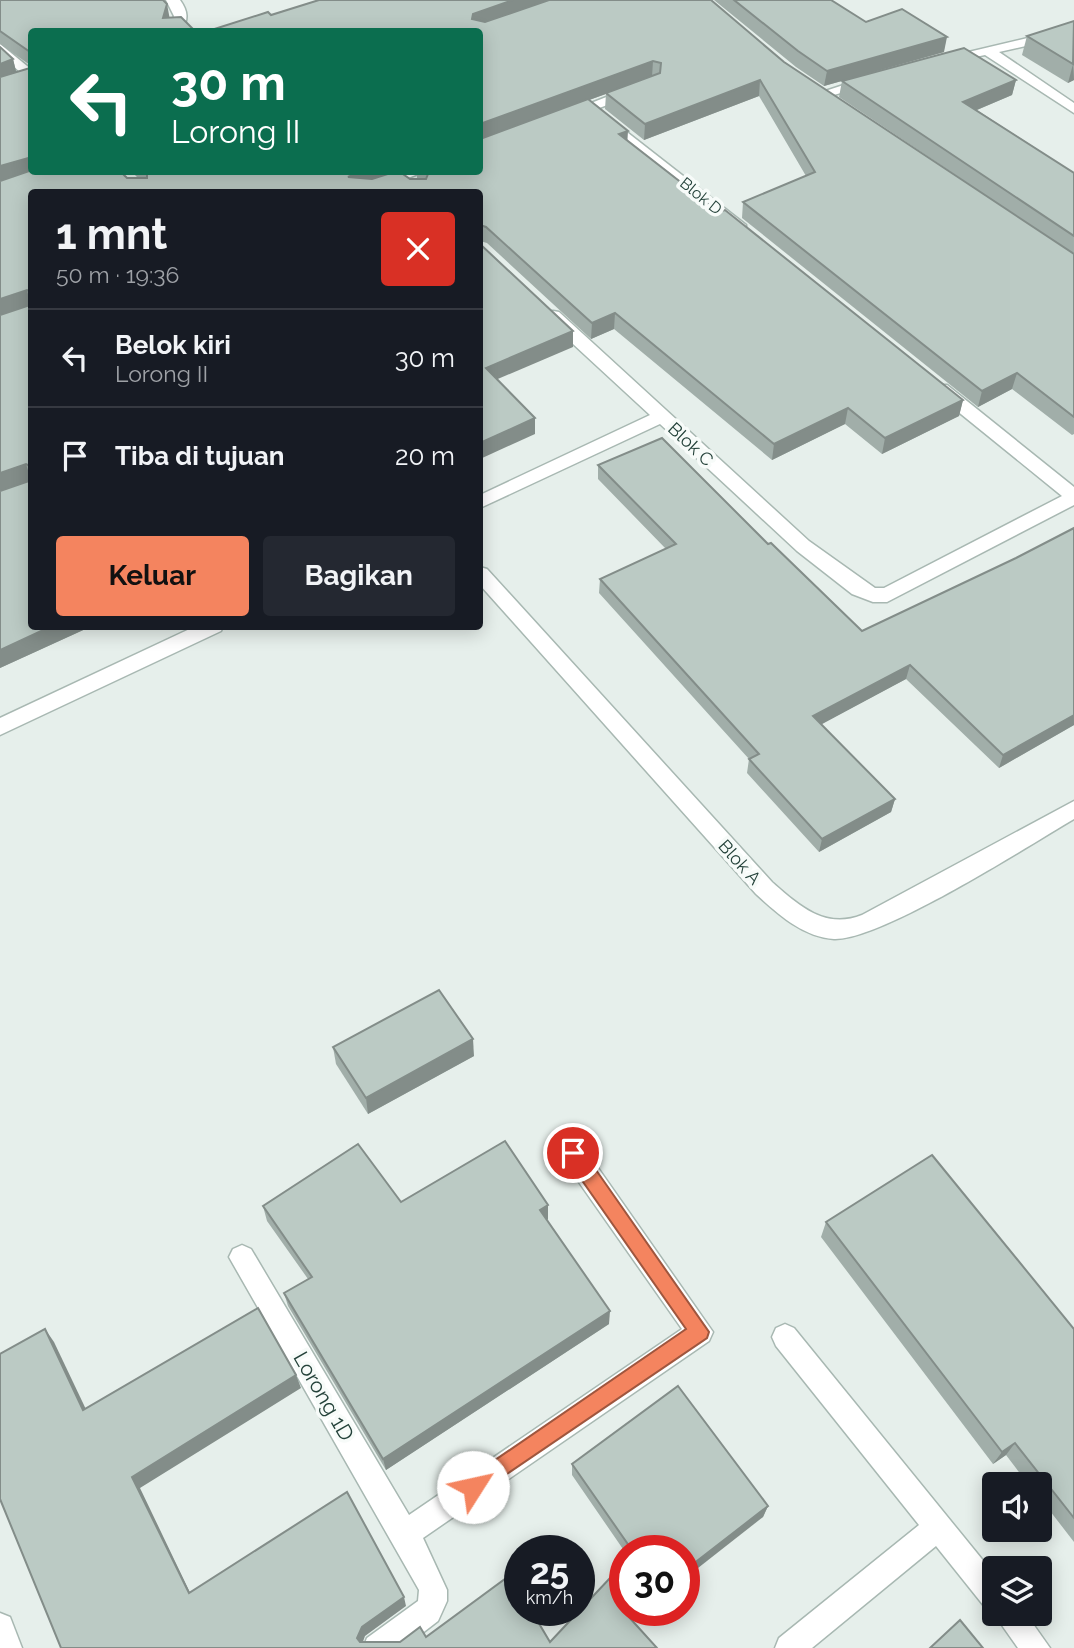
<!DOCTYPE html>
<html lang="id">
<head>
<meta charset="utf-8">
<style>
  :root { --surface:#171b24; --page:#242831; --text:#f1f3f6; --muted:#9ea1a6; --line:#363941; --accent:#f4845f }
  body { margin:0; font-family:Raleway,sans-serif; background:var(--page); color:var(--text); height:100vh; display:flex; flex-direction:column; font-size:26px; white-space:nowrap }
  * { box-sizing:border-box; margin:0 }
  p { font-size:23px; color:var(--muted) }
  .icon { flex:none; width:38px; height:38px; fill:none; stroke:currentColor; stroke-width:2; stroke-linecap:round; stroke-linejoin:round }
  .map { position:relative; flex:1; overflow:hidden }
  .side { position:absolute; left:28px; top:189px; width:455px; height:441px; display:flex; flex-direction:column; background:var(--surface); border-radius:7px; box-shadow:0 4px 18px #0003 }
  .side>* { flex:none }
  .hud { position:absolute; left:28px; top:28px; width:455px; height:147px; border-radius:7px; box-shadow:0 4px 18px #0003; background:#0b6e4f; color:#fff; overflow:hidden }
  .buttons { position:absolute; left:982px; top:1472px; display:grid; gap:14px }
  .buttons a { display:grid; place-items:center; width:70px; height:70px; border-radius:7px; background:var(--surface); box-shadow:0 4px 18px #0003; font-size:35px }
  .speed { position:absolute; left:504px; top:1535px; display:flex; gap:14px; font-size:35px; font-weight:700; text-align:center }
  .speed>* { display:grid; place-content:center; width:91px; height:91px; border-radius:50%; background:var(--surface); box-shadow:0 4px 18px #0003; line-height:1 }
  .speed small { font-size:18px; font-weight:400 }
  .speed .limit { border:10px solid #d22; background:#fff; color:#111 }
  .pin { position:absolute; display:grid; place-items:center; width:60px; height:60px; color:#fff; margin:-30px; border:4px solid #fff; border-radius:50%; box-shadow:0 2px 7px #0007 }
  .me { position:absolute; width:77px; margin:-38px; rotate:55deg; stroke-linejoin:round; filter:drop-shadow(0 0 5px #0008) }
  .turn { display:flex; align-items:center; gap:24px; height:147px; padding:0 28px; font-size:32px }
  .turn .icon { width:91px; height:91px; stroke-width:2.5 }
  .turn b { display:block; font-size:49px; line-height:60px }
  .round { display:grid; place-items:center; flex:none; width:74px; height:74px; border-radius:7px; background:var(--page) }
  .headline { display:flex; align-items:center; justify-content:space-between; height:119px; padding:0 28px }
  h1 { font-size:42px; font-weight:700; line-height:52px }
  .button { display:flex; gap:14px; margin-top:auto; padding:14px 28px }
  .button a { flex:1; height:80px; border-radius:7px; background:var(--accent); color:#111; font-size:28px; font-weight:700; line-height:80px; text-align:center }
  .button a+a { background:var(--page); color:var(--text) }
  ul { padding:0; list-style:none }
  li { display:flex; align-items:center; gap:21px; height:98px; padding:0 28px; border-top:2px solid var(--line) }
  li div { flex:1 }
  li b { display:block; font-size:26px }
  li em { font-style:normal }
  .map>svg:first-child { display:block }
</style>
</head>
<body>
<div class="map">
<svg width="1074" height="1648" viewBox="0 0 1074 1648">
  <rect width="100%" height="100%" fill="#e6efeb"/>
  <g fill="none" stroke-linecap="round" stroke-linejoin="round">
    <g stroke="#a8b8b2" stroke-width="3">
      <g id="street">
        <path d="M166 0H180C188 11 189 20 181 32H168L174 16Z"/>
        <path d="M1074 27V35L999 52 1074 103V113L985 55 946 63 939 59Z"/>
        <path d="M0 44 32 70V82L0 55Z"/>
        <path d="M868 77 875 81 873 84 823 98 816 94Z"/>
        <path d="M632 87 637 88V94L575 117 563 114Z"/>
        <path d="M605 115 746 225V231H736L600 122V116Z"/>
        <path d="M403 172H423L373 192H352Z"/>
        <path d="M553 311 559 312 809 541 875 588H884L1062 496 935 393 933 389 935 385H947L1074 487V505L887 602H873L852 594 797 551 660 424 480 508V495L650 415 547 320V312Z"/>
        <path d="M480 567 487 569 772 882C798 905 825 930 862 915L1074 801V819C1028 846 880 941 834 939 803 937 778 914 756 894L480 585Z"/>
        <path d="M196 626H223L221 631 0 735V718Z"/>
        <path d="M573 1142 582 1145 713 1332 709 1341 423 1538 447 1590V1601L438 1621 403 1648H363L367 1638 418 1601 419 1590 229 1257 233 1249 242 1245 251 1249 409 1515 682 1329 564 1161 561 1153 564 1145Z"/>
        <path d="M785 1324 794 1328 994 1574V1610L984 1606 936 1546 812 1648H775L779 1638 919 1525 776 1346 772 1337 776 1328Z"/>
        <path d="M0 1613 10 1617 22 1648H0Z"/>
        <path d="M994 1614H1026L1050 1648H1018Z"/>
      </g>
    </g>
    <use href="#street" fill="#fff" fill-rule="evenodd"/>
  </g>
  <g fill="#a1aea9">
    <path d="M0 0 32 32V172L138 178 132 172H400L410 179H417V172H480L271 15 784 62 975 188 839 97 842 81 1016 80 1012 95 977 110 1074 173V434L1072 435 1012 389 978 407 742 218 743 202 806 176 759 96 644 140 605 109 606 94 589 100 627 140 963 400 959 416 882 454 845 424 772 460 614 329 591 339 487 243 480 241V192H32L92 626 0 668V491L13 59 16 72 30 68V65L0 44Z"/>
    <path d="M714 0H831L866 22 944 52 824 86 796 67Z"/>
    <path d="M1074 21V80L1068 83 1022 55 1027 36Z"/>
    <path d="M598 465 768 544 862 631 1074 725 999 768 906 679 821 724 895 799 891 812 819 852 747 773 749 759 599 593 600 579 666 549 598 479Z"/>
    <path d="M333 1047 474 1056 368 1114 336 1064Z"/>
    <path d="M401 1202 548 1219 547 1220 609 1324 386 1470 288 1306 284 1293 308 1279 267 1221 263 1206Z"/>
    <path d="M826 1222 1074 1329V1542L1040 1498V1484H1028L1006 1455 993 1464 821 1237Z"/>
    <path d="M572 1464 768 1506 763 1517 684 1550H625V1552L572 1475Z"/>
  </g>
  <g fill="#838d89">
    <path d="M513 0H556L473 30 472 19 473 14Z"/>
    <path d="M167 4 170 20 163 18Z"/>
    <path d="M947 37 944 52 824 86 827 71Z"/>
    <path d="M13 59 17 75 0 81V64Z"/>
    <path d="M653 61 652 77 480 140V124Z"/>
    <path d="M1073 64 1074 80 1068 83Z"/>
    <path d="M760 80 759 96 644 140 645 124Z"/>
    <path d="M1016 80 1012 95 960 117 963 102Z"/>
    <path d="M628 131 627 147 619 134Z"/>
    <path d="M32 157V172L0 183V166Z"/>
    <path d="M360 172H398L349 192 348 177Z"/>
    <path d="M27 290 31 306 0 316V299Z"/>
    <path d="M615 313 614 329 591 339 592 323Z"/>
    <path d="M573 331V347L486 384V368Z"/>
    <path d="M1017 373 1012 389 978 407 982 391Z"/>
    <path d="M963 400 959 416 882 454 885 438Z"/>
    <path d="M848 408 845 424 772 460 774 444Z"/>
    <path d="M535 418V434L480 459V443Z"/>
    <path d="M26 464 31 480 0 491V473Z"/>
    <path d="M52 626H92L0 668V650Z"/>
    <path d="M910 665 906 679 811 730 813 716Z"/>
    <path d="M1074 715V725L999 768 1003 755Z"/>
    <path d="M895 799 891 812 819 852 822 839Z"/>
    <path d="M473 1039 474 1056 368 1114 366 1098Z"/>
    <path d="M548 1205V1219L540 1224V1210Z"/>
    <path d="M610 1311 609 1324 386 1470 383 1459Z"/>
    <path d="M45 1329 54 1342 92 1422 83 1410Z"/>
    <path d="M296 1375 301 1388 140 1488 195 1603 189 1593 132 1477Z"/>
    <path d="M1015 1443 1006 1455 993 1464 1002 1452Z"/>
    <path d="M768 1506 763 1517 684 1579V1571Z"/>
    <path d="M404 1597 406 1606 365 1636 361 1647 357 1638 362 1627Z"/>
    <path d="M635 1610H645L626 1625 628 1616Z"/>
  </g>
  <g fill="#bbcac4" stroke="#838d89" stroke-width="2">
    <path d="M0 0H163L167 4 163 18 181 17 196 32H32V157L0 166V77L30 68V52L0 31Z"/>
    <path d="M319 0H513L473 14 472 19 485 22 549 0H711L784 62 1074 254V417L1017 373 982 391 743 202 815 172 760 80 645 124 606 93 660 73 661 63 653 61 480 124V32H205L268 12 271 15Z"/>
    <path d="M734 0H831L866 22 902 9 947 37 827 71 798 51Z"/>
    <path d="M1074 21 1073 64 1027 36Z"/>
    <path d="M0 47 13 59 0 64Z"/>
    <path d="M964 48 1016 80 963 102 1074 173V236L842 81Z"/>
    <path d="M588 99 628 131 619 134 719 212 725 210 963 400 885 438 848 408 774 444 615 313 592 323 486 227 480 225V192H32V626H52L0 650V491L29 481 30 466 26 464 0 473V315L30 305V292L27 290 0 299V181L32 170V172H121L127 178H147V174L144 172H360L348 177 372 179 394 172H400L410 179H426L428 174 425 172H480V138V139Z"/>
    <path d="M480 244 573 331 486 368 535 418 480 443Z"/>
    <path d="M662 438 768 544 771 543 862 631 1016 558 1074 528V715L1003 755 910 665 813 716 895 799 822 839 749 759 759 754 600 579 676 544 598 465Z"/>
    <path d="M439 990 473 1039 366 1098 333 1047Z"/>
    <path d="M505 1141 548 1205 540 1210 610 1311 383 1459 284 1293 312 1277 263 1206 358 1144 401 1202Z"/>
    <path d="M932 1155 1074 1329V1518L1015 1443 1002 1452 826 1222Z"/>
    <path d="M258 1308 296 1375 132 1477 189 1593 347 1492 404 1597 362 1627 357 1638 360 1642H400L420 1627 426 1637 509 1576 520 1592V1610H531L550 1642 625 1562V1610H635L628 1616 657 1648H61L0 1499V1354L45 1329 83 1410Z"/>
    <path d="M678 1386 768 1506 684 1571V1550H632L572 1464Z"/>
    <path d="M960 1620 983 1648H930Z"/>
  </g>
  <path fill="#f4845f" stroke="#9f563e" stroke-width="2" d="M573 1145 580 1147 709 1332 707 1338 473 1497 466 1494 463 1487 466 1480 686 1329 567 1159 564 1153 567 1147Z"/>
  <g text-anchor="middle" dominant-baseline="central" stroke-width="7" stroke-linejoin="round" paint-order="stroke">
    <g font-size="16" fill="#24423a" stroke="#f7fbf9">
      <text transform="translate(701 196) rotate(39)">Blok D</text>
    </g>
    <g font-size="18" fill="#24423a" stroke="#f7fbf9">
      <text transform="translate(691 444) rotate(43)">Blok C</text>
      <text transform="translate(740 862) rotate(48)">Blok A</text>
    </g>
    <g font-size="21" fill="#24423a" stroke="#f7fbf9">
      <text transform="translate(324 1396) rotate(60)">Lorong 1D</text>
    </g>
  </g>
</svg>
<div class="buttons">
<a><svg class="icon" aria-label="sound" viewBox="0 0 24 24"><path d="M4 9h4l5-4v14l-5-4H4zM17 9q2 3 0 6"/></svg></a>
<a><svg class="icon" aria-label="layers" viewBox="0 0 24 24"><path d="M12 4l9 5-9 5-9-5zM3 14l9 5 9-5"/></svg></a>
</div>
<div class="speed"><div>25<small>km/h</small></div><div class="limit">30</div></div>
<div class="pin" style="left:573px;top:1153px;background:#d93025"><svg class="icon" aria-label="arrive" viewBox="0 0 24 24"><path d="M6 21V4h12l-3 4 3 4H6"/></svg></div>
<svg class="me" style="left:473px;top:1487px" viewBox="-20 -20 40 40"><circle r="19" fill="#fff"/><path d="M0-13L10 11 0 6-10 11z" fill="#f4845f"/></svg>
<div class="hud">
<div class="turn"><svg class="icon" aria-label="left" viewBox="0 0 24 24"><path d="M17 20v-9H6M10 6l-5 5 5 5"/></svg><div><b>30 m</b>Lorong II</div></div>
</div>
<section class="side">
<div class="headline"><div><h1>1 mnt</h1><p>50 m · 19:36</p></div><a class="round" style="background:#d93025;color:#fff"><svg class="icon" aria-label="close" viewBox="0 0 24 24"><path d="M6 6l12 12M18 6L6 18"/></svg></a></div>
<ul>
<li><svg class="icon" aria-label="left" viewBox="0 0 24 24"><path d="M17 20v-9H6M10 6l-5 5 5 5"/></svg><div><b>Belok kiri</b><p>Lorong II</p></div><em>30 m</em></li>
<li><svg class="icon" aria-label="arrive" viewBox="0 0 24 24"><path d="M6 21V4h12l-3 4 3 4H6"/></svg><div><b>Tiba di tujuan</b></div><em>20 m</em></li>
</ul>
<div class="button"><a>Keluar</a><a>Bagikan</a></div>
</section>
</div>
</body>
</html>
